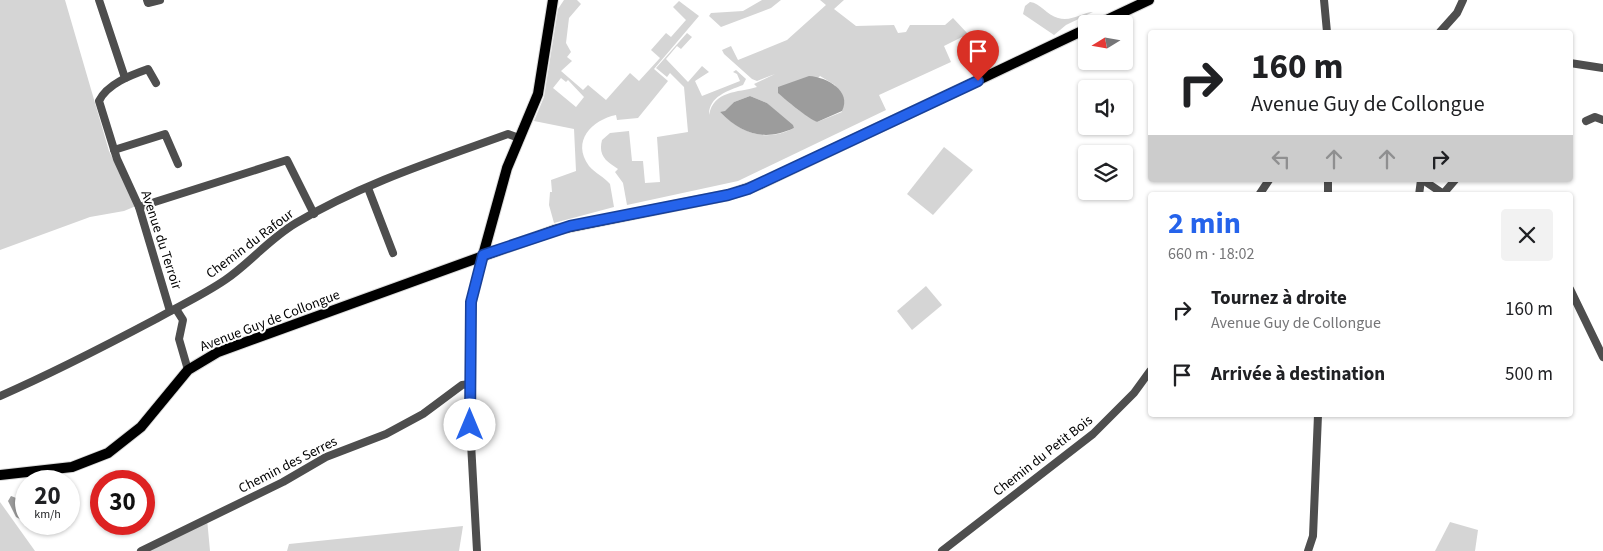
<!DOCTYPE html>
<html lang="fr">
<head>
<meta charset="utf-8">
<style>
  :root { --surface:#fff; --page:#f2f2f2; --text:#202124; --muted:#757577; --accent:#2563eb }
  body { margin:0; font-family:"Source Sans 3",sans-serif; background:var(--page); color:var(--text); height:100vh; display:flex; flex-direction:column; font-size:19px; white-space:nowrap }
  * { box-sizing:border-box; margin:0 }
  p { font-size:16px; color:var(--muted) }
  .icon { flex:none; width:28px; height:28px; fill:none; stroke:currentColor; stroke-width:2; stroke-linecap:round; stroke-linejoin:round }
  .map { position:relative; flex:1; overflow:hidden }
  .side { position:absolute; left:1148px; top:192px; width:425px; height:225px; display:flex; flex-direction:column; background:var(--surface); border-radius:5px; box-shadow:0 1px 4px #0004 }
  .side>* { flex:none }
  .banner { position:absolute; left:1148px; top:30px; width:425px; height:152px; border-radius:5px; box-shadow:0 1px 4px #0004; background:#fff; color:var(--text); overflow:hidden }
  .needle { width:32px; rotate:259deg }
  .buttons { position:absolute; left:1078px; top:15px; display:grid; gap:10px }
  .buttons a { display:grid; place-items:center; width:55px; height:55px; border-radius:5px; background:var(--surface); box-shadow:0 1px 4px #0004; font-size:25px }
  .speed { position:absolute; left:15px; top:470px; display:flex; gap:10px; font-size:25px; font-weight:700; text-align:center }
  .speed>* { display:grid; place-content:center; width:65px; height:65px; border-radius:50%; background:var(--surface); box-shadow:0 1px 4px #0004; line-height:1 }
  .speed small { font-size:12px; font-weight:400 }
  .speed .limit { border:8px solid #d22; background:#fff; color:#111 }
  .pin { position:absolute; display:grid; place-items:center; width:42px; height:42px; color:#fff; margin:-51px -21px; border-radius:50% 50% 50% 0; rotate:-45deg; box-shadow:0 0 5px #0007 }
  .pin .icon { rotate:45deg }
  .me { position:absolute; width:55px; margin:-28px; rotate:0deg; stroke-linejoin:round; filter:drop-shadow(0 0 4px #0008) }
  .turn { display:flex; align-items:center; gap:18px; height:105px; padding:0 20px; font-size:22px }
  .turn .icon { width:65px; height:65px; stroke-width:2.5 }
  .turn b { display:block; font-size:35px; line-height:42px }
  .lanes { display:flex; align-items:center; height:48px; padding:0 20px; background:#0003; justify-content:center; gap:25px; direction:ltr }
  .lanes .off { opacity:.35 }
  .round { display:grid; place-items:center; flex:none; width:52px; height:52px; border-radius:5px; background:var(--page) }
  .overview { display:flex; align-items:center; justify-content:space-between; height:85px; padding:0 20px }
  h1 { font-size:30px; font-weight:700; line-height:38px; color:var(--accent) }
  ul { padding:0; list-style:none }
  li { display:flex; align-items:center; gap:15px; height:65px; padding:0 20px }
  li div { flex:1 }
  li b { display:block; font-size:19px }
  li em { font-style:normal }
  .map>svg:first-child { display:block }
</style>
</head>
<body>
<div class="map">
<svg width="1603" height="551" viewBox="0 0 1603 551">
  <rect width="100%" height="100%" fill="#fff"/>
  <g fill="#d5d5d5" fill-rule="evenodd">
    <path d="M0 0H65L109 151 136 206 124 211 90 217 0 250Z"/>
    <path d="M564 0H577L581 4 569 18 566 43 571 52 567 57 572 61 561 71 583 90 588 85 606 100 630 73 639 81 660 58 651 50 666 33 671 37 686 20 673 7 679 1 699 16 654 69 668 81 638 118 617 120 616 115C592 120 571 141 589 166 595 173 604 177 610 184L614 207 554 223 549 205 550 192H552L551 180 576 171 574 129 534 121 544 97 558 9ZM561 78 566 82 568 80 584 97 576 107 553 88Z"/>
    <path d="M762 0H781L771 8 721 27 709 16 711 13 743 11Z"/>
    <path d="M820 0H844L834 9 856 26 894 25 898 33 906 32 910 25H945L953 18 968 34 944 46 951 62 879 95 886 110 738 181 627 205 623 183 615 172 618 169C606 161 598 156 602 140L610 133 629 131 632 161H643L645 183 660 182 657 137 688 132 684 87 670 73 667 77 656 68 687 33 692 37 681 49 677 46 666 59 688 82 702 66 709 72 695 81 702 96 740 81 737 74 733 72 736 70 746 79 743 85C728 91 709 96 709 115 714 90 737 93 757 87L754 84 775 74 757 81 752 79 724 54 722 50 731 46 738 60 787 40 826 5ZM820 76 835 85 842 112 817 122 797 109 793 103ZM750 96 767 103 794 128C765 143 742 133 720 112H725L734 102Z"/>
    <path d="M1030 2C1040 3 1047 15 1058 18 1072 22 1083 12 1093 12L1066 25 1054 35 1023 14 1025 6Z"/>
    <path d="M944 147 973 170 933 215 907 194Z"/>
    <path d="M926 286 942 305 912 330 897 311Z"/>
    <path d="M0 502 35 551H0Z"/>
    <path d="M207 519 210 551H141Z"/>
    <path d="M1450 522 1478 530 1475 551H1435Z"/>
    <path d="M463 526 459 551H287L289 544Z"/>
  </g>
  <g fill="#9c9c9c">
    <path d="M809 76C827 77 852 91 842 111L817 122C806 117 787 101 778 93V87Z"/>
    <path d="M750 96 767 103 793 125 794 128C764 142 742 134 720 112L725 111 734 102Z"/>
    <path d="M11 496 24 501 26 506 25 522 16 517 8 501Z"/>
  </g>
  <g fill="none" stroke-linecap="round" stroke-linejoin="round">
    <g stroke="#dbdbdb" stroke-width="12">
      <g id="major">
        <path d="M1098 24 1149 0"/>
        <path d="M483 255 507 168 538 94 553 0"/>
        <path d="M0 475 72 467 108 453 141 427 188 370 218 352 555 230 728 195 760 184 1086 29"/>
      </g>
    </g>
    <g stroke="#4e4e4e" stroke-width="8">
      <path d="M99 0 125 78"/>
      <path d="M147 0 148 3 160 0"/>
      <path d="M1324 0 1327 32"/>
      <path d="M1440 32 1457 13 1463 0"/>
      <path d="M1570 63 1603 68"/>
      <path d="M156 83 148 69C131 75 107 84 99 101L117 159 139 207 170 311"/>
      <path d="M1586 121 1595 117 1603 120"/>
      <path d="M114 150 165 134 178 164"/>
      <path d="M1328 180V195"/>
      <path d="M1423 180 1445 195"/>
      <path d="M368 188 393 253"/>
      <path d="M1443 194 1455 180"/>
      <path d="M1259 195 1269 180"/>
      <path d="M1419 195 1421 180"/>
      <path d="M139 207 287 160 314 214"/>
      <path d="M1570 289 1603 357"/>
      <path d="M176 309 183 320 179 339 188 370"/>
      <path d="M0 396C53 373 105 346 156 319 179 306 203 295 225 280 250 263 269 239 296 223 361 184 436 160 508 134L519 138"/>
      <path d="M141 551 283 482 326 457 386 434 423 414 462 385 470 384"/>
      <path d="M477 551 470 425 471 313V302L483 255"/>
      <path d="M942 551 1093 434 1134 393 1150 371"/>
      <path d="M1308 551 1313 536 1318 415"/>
    </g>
    <use href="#major" stroke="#000" stroke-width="10"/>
  </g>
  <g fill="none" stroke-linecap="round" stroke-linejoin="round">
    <g stroke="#184099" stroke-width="12">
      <path id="route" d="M470 425 471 302 483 255 570 226 728 195 748 189 978 81"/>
    </g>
    <use href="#route" stroke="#2563eb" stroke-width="9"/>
  </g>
  <g text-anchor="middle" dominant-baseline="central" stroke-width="4" stroke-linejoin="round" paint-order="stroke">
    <g font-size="14" fill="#000" stroke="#fff">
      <text transform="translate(161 240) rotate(72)">Avenue du Terroir</text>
      <text transform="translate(250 244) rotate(-37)">Chemin du Rafour</text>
      <text transform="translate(270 321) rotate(-21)">Avenue Guy de Collongue</text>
      <text transform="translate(1043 456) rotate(-38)">Chemin du Petit Bois</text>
      <text transform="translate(288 465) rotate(-27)">Chemin des Serres</text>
    </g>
  </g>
</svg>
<div class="buttons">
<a><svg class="needle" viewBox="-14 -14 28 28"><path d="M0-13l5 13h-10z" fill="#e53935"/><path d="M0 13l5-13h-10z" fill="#757577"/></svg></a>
<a><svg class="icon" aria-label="sound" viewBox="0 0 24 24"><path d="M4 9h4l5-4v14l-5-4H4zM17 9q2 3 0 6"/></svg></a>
<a><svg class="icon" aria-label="layers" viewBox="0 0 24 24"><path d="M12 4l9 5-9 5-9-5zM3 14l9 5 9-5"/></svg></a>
</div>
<div class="speed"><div>20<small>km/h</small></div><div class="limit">30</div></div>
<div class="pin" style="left:978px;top:81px;background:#d93025"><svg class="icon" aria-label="arrive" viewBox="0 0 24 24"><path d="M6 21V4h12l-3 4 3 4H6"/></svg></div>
<svg class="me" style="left:470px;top:425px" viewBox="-20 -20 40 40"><circle r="19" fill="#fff"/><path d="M0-13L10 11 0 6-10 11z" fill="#2563eb"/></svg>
<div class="banner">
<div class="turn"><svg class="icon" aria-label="right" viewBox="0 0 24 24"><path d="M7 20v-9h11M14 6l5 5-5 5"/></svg><div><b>160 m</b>Avenue Guy de Collongue</div></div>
<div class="lanes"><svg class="icon off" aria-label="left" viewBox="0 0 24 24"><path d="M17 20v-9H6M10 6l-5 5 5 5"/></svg><svg class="icon off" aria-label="ahead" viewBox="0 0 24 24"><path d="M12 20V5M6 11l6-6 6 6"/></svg><svg class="icon off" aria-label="ahead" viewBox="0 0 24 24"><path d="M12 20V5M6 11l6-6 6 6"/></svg><svg class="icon" aria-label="right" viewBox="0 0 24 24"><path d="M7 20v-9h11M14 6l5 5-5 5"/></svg></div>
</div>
<section class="side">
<div class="overview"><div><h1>2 min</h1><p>660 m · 18:02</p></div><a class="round"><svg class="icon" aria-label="close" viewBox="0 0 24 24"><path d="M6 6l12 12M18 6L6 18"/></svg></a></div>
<ul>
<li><svg class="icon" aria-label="right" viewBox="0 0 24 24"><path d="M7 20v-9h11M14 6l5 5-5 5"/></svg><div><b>Tournez à droite</b><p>Avenue Guy de Collongue</p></div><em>160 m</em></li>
<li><svg class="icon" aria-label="arrive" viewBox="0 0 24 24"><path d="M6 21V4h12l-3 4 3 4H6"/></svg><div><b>Arrivée à destination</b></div><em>500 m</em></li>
</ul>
</section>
</div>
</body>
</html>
